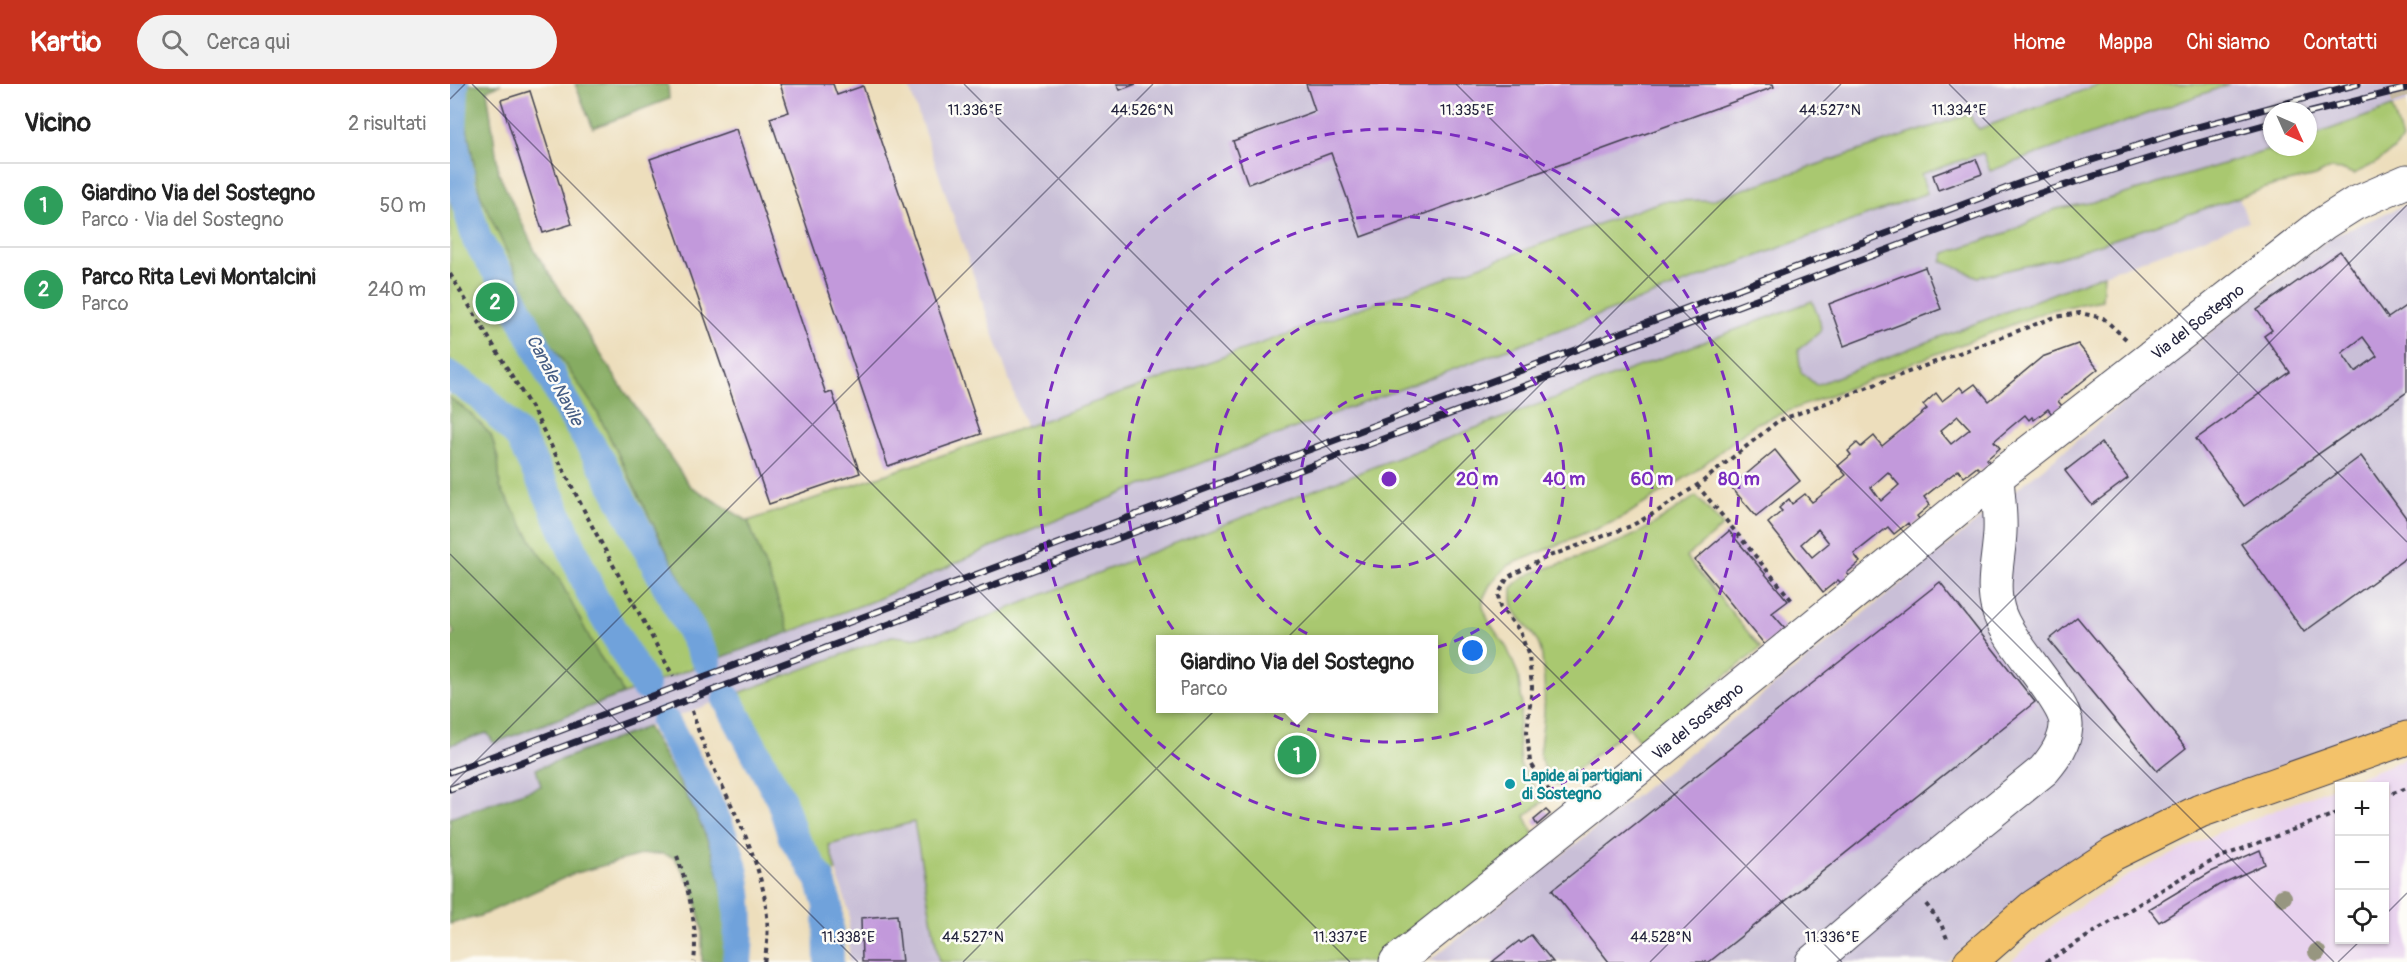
<!DOCTYPE html>
<html lang="it">
<head>
<meta charset="utf-8">
<style>
	body { margin:0; font-family:Pangolin,sans-serif; background:#f2f2f2; color:#222 }
	.controls { position:absolute; right:18px; bottom:18px; display:grid; overflow:hidden; border-radius:0px; box-shadow:0 2px 4px #0004 }
	.controls button { width:54px; height:54px; display:grid; place-items:center; padding:0; border:0; border-bottom:2px solid #e0e0e0; background:#fff; color:#222; font:30px sans-serif }
	.compass { position:absolute; left:1813px; top:18px; width:54px; height:54px; border-radius:50%; background:#fff; box-shadow:0 2px 4px #0004; rotate:135deg }
	.you { position:absolute; left:1023px; top:567px; width:21px; height:21px; margin:-15px; border:4px solid #fff; border-radius:50%; background:#1a73e8; box-shadow:0 0 0 9px #1a73e833 }
	.badge { display:grid; place-items:center; width:39px; height:39px; border-radius:50%; background:#c8321e; color:#fff; font-size:20px; font-weight:700 }
	.pin { position:absolute; translate:-50% -50%; border:3px solid #fff; box-shadow:0 2px 6px #0006 }
	.popup { position:absolute; left:706px; top:551px; width:282px; height:78px; box-sizing:border-box; display:grid; place-content:center; border-radius:0px; background:#fff; filter:drop-shadow(0 2px 4px #0005); font-size:20px; white-space:nowrap; color:#767676 }
	.popup b { font-size:22px; color:#222 }
	.popup::after { content:''; position:absolute; left:50%; top:100%; margin-left:-12px; border:12px solid transparent; border-top-color:#fff }
	.list { margin:0; padding:0; list-style:none }
	h2 { display:flex; justify-content:space-between; align-items:center; height:78px; margin:0; padding:0 24px; font-size:26px }
	h2 small { font-size:20px; font-weight:400; color:#767676 }
	.list li { display:grid; grid-template-columns:39px 1fr auto; gap:18px; align-items:center; box-sizing:border-box; height:84px; padding:0 24px; border-top:2px solid #e0e0e0 }
	.list b { display:block; font-size:22px; white-space:nowrap }
	.list p { margin:0; font-size:20px; white-space:nowrap; color:#767676 }
	.list em { font-size:20px; font-style:normal; color:#767676 }
	.icon { flex:none; width:33px; height:33px; fill:none; stroke:currentColor; stroke-width:2; stroke-linecap:round; stroke-linejoin:round }
	.map { position:relative; flex:none; width:1957px; height:878px; overflow:hidden }
	header { display:flex; align-items:center; gap:36px; box-sizing:border-box; height:84px; padding:0 30px; background:#c8321e; color:#fff }
	header strong { font-size:28px }
	nav { display:flex; gap:33px; margin-inline-start:auto; font-size:21px }
	.search { width:420px; height:54px; background:#f2f2f2; display:flex; align-items:center; gap:15px; box-sizing:border-box; padding:0 21px; border-radius:33px; color:#767676; font-size:22px }
	main { display:flex }
	aside { flex:1; background:#fff }
	.map>svg:first-child { display:block }
	.built { fill:#e8d2ee; fill-rule:evenodd }
	.industrial { fill:#c9bfd7; fill-rule:evenodd }
	.green { fill:#a9c870; stroke:#667556; stroke-width:1.5; fill-rule:evenodd }
	.forest { fill:#86ac62; stroke:#54674e; stroke-width:1.5 }
	.lines { fill:none; stroke-linecap:round; stroke-linejoin:round }
	.canal { stroke:#70a2db; stroke-width:30 }
	.building { fill:#c299db; fill-rule:evenodd }
	.major-tunnel { stroke:#c4b8a2; stroke-width:33; stroke-dasharray:33 16; stroke-linecap:butt }
	.minor-casing { stroke:#403e4e; stroke-width:35 }
	.highway-casing { stroke:#403e4e; stroke-width:35 }
	.path { stroke:#403e4e; stroke-width:4; stroke-dasharray:4.5 4.5; stroke-linecap:butt }
	.minor { stroke:#fff; stroke-width:33 }
	.highway { stroke:#f3c26a; stroke-width:33 }
	.rail-casing { stroke:#22223b; stroke-width:7 }
	.rail { stroke:#fdfcf7; stroke-width:4.5; stroke-dasharray:14; stroke-linecap:butt }
	.tree { fill:#979680 }
	.ticks { fill:none; stroke:#22223b; stroke-width:1.5; stroke-opacity:0.45 }
	.ring { fill:none; stroke:#7b2cbf; stroke-width:3; stroke-dasharray:10 8 }
	.culture-dot { fill:#0f9aa8; stroke:#fdfcf7; stroke-width:2 }
	.labels { text-anchor:middle; stroke-width:5; stroke-linejoin:round; paint-order:stroke }
	.street-label { font-size:16px; fill:#22223b; stroke:#fdfcf7 }
	.culture-label { font-size:16px; font-weight:bold; fill:#0d838f; stroke:#fdfcf7; text-anchor:start }
	.water-label { font-size:18px; font-style:italic; fill:#455c83; stroke:#fdfcf7 }
	.ticks-label { font-size:15px; text-anchor:middle; fill:#22223b; stroke:#fdfcf7; stroke-width:5; stroke-linejoin:round; paint-order:stroke }
	.centre { fill:#7b2cbf; stroke:#fdfcf7; stroke-width:3 }
	.ring-label { font-size:18px; text-anchor:middle; font-weight:bold; fill:#7b2cbf; stroke:#fdfcf7; stroke-width:5; stroke-linejoin:round; paint-order:stroke }
</style>
</head>
<body>
<header>
<strong>Kartio</strong>
<div class="search"><svg class="icon" aria-label="search" viewBox="0 0 24 24"><circle cx="10" cy="10" r="6"/><path d="M15 15l6 6"/></svg>Cerca qui</div>
<nav><a>Home</a><a>Mappa</a><a>Chi siamo</a><a>Contatti</a></nav>
</header>
<main>
<aside>
<h2>Vicino<small>2 risultati</small></h2>
<ul class="list">
<li><span class="badge" style="background:#2e9e5b">1</span><div><b>Giardino Via del Sostegno</b><p>Parco · Via del Sostegno</p></div><em>50 m</em></li>
<li><span class="badge" style="background:#2e9e5b">2</span><div><b>Parco Rita Levi Montalcini</b><p>Parco</p></div><em>240 m</em></li>
</ul>
</aside>
<div class="map">
<svg width="1957" height="878" viewBox="0 0 1957 878">
	<rect width="100%" height="100%" fill="#fdfcf7"/>
	<filter id="ink" filterUnits="userSpaceOnUse"><feTurbulence type="fractalNoise" baseFrequency=".0167" numOctaves="2"/><feDisplacementMap in="SourceGraphic" scale="12" xChannelSelector="R" yChannelSelector="G"/><feConvolveMatrix kernelMatrix="1 2 1 2 8 2 1 2 1" color-interpolation-filters="sRGB"/></filter>
	<filter id="wash" filterUnits="userSpaceOnUse"><feTurbulence type="fractalNoise" baseFrequency=".008" numOctaves="4" result="noise"/><feDisplacementMap in="SourceGraphic" scale="24" xChannelSelector="R" yChannelSelector="G"/><feGaussianBlur stdDeviation="1.35" result="paint"/><feColorMatrix in="noise" values="0 0 0 0 0 0 0 0 0 0 0 0 0 0 0 0 0 1.4 0 .05"/><feComposite in="paint" operator="in"/></filter>
	<g filter="url(#wash)">
		<rect width="100%" height="100%" fill="#eddebc"/>
		<path class="built" d="M1957 674V878H1560L1611 834 1679 791 1767 749ZM1890 702H1934V856H1890Z"/>
		<g class="industrial">
			<path d="M458 0H1957V19L1942 23 1952 56 1942 68 1920 83 1903 90 1894 86 1879 85 1866 92 1825 101 1789 113 1798 138 1654 190 710 556 353 585 87 685 98 721 0 760V569L74 647 339 548 298 437 575 342ZM1822 27H1858V63H1822Z"/>
			<path d="M1957 120V636L1759 712 1573 813 1497 878 979 877 1384 554 1812 206 1883 152Z"/>
			<path d="M464 738 489 878H399V828L378 761Z"/>
		</g>
		<g class="green">
			<path d="M0 0H18L15 34 146 326 270 574 74 647 0 481Z"/>
			<path d="M1650 0H1780L1540 87 1533 69 1471 90 1477 109 695 400 541 463 428 515 340 548 298 437 575 343 1213 117 1261 116 1520 30 1523 38 1529 45Z"/>
			<path d="M1942 23 1952 56C1939 73 1922 82 1903 90L1894 86 1879 85 1866 92 1825 101 1605 175 1528 193 1492 177 1495 169 1559 148 1606 125 1655 116 1829 63H1858V53Z"/>
			<path d="M1654 190 1652 216 1600 226 1305 340 1243 389 1170 435 1057 482 1040 501 1033 515V523L1039 538 1057 564 1068 590 1072 618 1068 647 1070 681 1094 717 1075 732 1086 755 928 878H489L464 738 379 761 386 787 376 790 350 747 344 714 289 609 442 552 462 554 507 545 658 485 986 359 1362 217 1370 237 1371 247 1348 266 1351 288 1366 301ZM710 556H984V624H710Z"/>
			<path d="M1246 412 1273 442 1236 473 1311 564 1191 659 1179 643 1107 702C1081 672 1092 663 1094 629 1095 611 1094 591 1092 573 1090 553 1075 543 1065 527 1061 520 1062 512 1062 504 1078 486 1098 485 1119 477 1137 471 1154 464 1171 457 1198 446 1222 428 1246 412Z"/>
		</g>
		<g class="forest">
			<path d="M18 0H51L37 6 49 90 86 169 169 299 240 402 298 437 340 548 270 574 146 326 95 251 30 110 15 34Z"/>
			<path d="M125 0H218L219 15 143 44Z"/>
			<path d="M0 314 20 329 41 351 48 374 50 403 88 467 109 495 147 568 169 600 173 610 44 659 37 649 0 661V554L4 549 0 540Z"/>
			<path d="M197 643C242 718 285 787 276 878H252V844L243 805 225 774 213 770H194L123 790 30 832 0 840V734L91 702 86 685Z"/>
		</g>
		<g class="lines">
			<g class="canal">
				<path d="M4 0 2 47 11 101 27 156 58 205 113 316 153 381 257 577"/>
				<path d="M0 292 31 312 69 352 102 418 142 511 194 601"/>
				<path d="M277 615 331 716 343 753 370 795 378 822 379 878"/>
				<path d="M215 638C239 684 269 731 282 781 290 812 290 846 287 878"/>
			</g>
		</g>
		<g id="blocks">
			<g class="building">
				<path d="M330 0H383L387 11 413 2 531 350 438 382 320 34 339 28Z"/>
				<path d="M667 0H686L670 6Z"/>
				<path d="M856 0H1323L1324 3 911 153 881 69 798 100 783 57 865 27Z"/>
				<path d="M80 7 122 140 93 149 51 16Z"/>
				<path d="M286 45 376 310 382 308 410 389 319 420 200 75Z"/>
				<path d="M1526 75 1532 90 1488 106 1483 91Z"/>
				<path d="M1890 167 1938 234 1957 221V308L1794 422 1746 355 1840 288 1814 252 1822 246 1807 226ZM1913 253 1927 272 1905 288 1892 269Z"/>
				<path d="M1475 183 1491 225 1394 262 1379 220Z"/>
				<path d="M1628 260 1648 285 1608 317 1612 322 1602 330 1598 325 1584 336 1582 333 1579 336 1575 331 1544 357 1550 364 1537 375 1540 379 1531 387 1527 383 1514 393 1508 386 1474 413 1480 421 1467 432 1470 436 1461 444 1458 439 1444 450 1438 443 1404 470 1410 478 1397 489 1400 493 1392 500 1388 496 1373 508 1318 439 1332 427 1329 424 1339 415 1342 420 1355 410 1362 418 1368 414 1396 391 1388 382 1401 371 1398 367 1407 359 1411 363 1424 352 1432 362 1477 325 1473 321 1486 309 1492 317 1510 303 1514 308 1525 300 1539 317 1592 273ZM1508 332 1520 345 1501 360 1490 347ZM1438 388 1449 401 1431 417 1421 403ZM1368 445 1379 459 1362 473 1351 460Z"/>
				<path d="M1651 359 1678 394 1642 421 1615 387Z"/>
				<path d="M1325 366 1350 397 1306 432 1281 403Z"/>
				<path d="M1911 372 1957 435V473L1854 548 1791 460Z"/>
				<path d="M1279 447 1338 517 1322 529 1335 544 1315 561 1245 476Z"/>
				<path d="M1490 498 1585 618 1259 878H1159L1102 806Z"/>
				<path d="M1627 533 1736 664 1707 687 1599 556Z"/>
				<path d="M1096 726 1100 730 1087 741 1084 736Z"/>
				<path d="M1810 766 1815 780 1769 801 1709 838 1699 825 1761 788Z"/>
				<path d="M447 831 452 878H412L411 834Z"/>
				<path d="M1081 851 1103 878H1042L1069 857 1071 859Z"/>
			</g>
		</g>
	</g>
	<g filter="url(#ink)">
		<use href="#blocks" fill-opacity="0" stroke="#403e4e" stroke-width="1.5"/>
		<g class="lines">
			<path class="major-tunnel" d="M1953 0 1957 12"/>
			<g class="minor-casing">
				<g id="minor">
					<path id="s1" d="M946 878 1204 672 1547 393 1874 139 1904 120 1957 97"/>
					<path d="M1362 878 1458 796 1594 686C1605 673 1615 659 1616 642 1618 617 1556 559 1548 525 1541 501 1549 473 1550 448 1551 430 1548 411 1547 393"/>
				</g>
			</g>
			<g class="highway-casing">
				<path id="highway" d="M1520 878 1584 822 1663 770 1750 727 1957 654"/>
			</g>
			<g class="path">
				<path d="M0 190 85 330 141 440 223 592"/>
				<path d="M1247 401 1344 519"/>
				<path d="M242 627C247 642 252 659 259 674 288 737 330 806 314 878"/>
				<path d="M1934 712 1957 704"/>
				<path d="M1104 715 1080 678 1077 648 1082 603 1079 573 1070 547 1050 523 1048 511 1058 493 1097 473 1181 442 1208 427 1252 398 1328 337 1605 233 1630 229 1653 234 1676 255"/>
				<path d="M227 772C239 805 248 843 244 878"/>
				<path d="M1476 820 1491 840 1498 857"/>
				<path d="M1596 878 1731 794 1768 774 1890 728"/>
			</g>
			<use href="#minor" class="minor"/>
			<use href="#highway" class="highway"/>
			<g class="rail-casing">
				<g id="rail">
					<path d="M1858 29 1957 4"/>
					<path d="M0 688 1573 98 1733 47 1908 0"/>
					<path d="M0 705 1578 113 1738 62 1822 39"/>
				</g>
			</g>
			<use href="#rail" class="rail"/>
		</g>
		<g class="tree">
			<circle cx="1833" cy="813" r="9"/>
			<circle cx="1867" cy="868" r="9"/>
		</g>
	</g>
	<path class="ticks" d="M22 0 900 878M514 0 1392 878M1006 0 1884 878M1499 0 1957 458M0 15 15 0M0 470 408 878M0 703 703 0M1934 832 1957 809M513 878 1391 0M1200 878 1957 121M1888 878 1911 856"/>
	<g class="ring">
		<circle cx="939" cy="395" r="88"/>
		<circle cx="939" cy="395" r="175"/>
		<circle cx="939" cy="395" r="263"/>
		<circle cx="939" cy="395" r="350"/>
	</g>
	<circle class="culture-dot" cx="1060" cy="700" r="6"/>
	<g class="labels">
		<g class="street-label">
			<text dy="6" stroke="none"><textPath href="#s1" startOffset="1026">Via del Sostegno</textPath></text>
			<text dy="6" stroke="none"><textPath href="#s1" startOffset="386">Via del Sostegno</textPath></text>
		</g>
		<g class="culture-label">
			<text x="1072" y="697">Lapide ai partigiani<tspan x="1072" dy="18">di Sostegno</tspan></text>
		</g>
		<g class="water-label">
			<text transform="translate(105 296) rotate(62)" y="6">Canale Navile</text>
		</g>
	</g>
	<g class="ticks-label">
		<text x="525" y="31">11.336°E</text>
		<text x="692" y="31">44.526°N</text>
		<text x="1017" y="31">11.335°E</text>
		<text x="1380" y="31">44.527°N</text>
		<text x="1509" y="31">11.334°E</text>
		<text x="1211" y="858">44.528°N</text>
		<text x="398" y="858">11.338°E</text>
		<text x="523" y="858">44.527°N</text>
		<text x="890" y="858">11.337°E</text>
		<text x="1382" y="858">11.336°E</text>
	</g>
	<circle cx="939" cy="395" r="9" class="centre"/>
	<g class="ring-label">
		<text x="1027" y="401">20 m</text>
		<text x="1114" y="401">40 m</text>
		<text x="1202" y="401">60 m</text>
		<text x="1289" y="401">80 m</text>
	</g>
</svg>
<div class="controls">
<button>+</button>
<button>−</button>
<button><svg class="icon" aria-label="locate" viewBox="0 0 24 24"><circle cx="12" cy="12" r="6"/><path d="M12 2v4M12 18v4M2 12h4M18 12h4"/></svg></button>
</div>
<svg class="compass" viewBox="-18 -18 36 36"><path d="M0-13l5 13h-10z" fill="#e53935"/><path d="M0 13l5-13h-10z" fill="#767676"/></svg>
<div class="you"></div>
<div class="pin badge" style="left:847px;top:671px;background:#2e9e5b">1</div>
<div class="popup"><b>Giardino Via del Sostegno</b>Parco</div>
<div class="pin badge" style="left:45px;top:218px;background:#2e9e5b">2</div>
</div>
</main>
</body>
</html>
